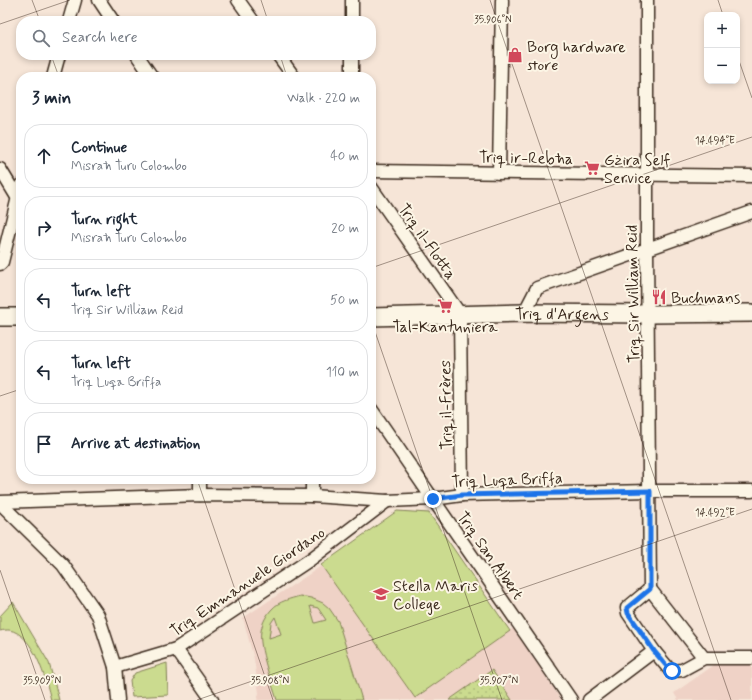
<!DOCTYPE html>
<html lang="en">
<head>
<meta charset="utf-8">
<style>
	body { margin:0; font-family:Mynerve,sans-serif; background:#f6f6f7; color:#1f2937 }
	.controls { position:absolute; right:12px; top:12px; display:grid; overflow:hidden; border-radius:8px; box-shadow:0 2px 6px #0003 }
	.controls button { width:36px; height:36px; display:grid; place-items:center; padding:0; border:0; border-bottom:1px solid #e0e1e3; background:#fff; color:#1f2937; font:20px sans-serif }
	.stop { position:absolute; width:12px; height:12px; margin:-9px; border:3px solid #1a73e8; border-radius:50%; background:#fff }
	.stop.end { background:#1a73e8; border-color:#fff; box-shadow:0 1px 4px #0008 }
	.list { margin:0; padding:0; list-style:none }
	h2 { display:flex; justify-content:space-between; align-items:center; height:52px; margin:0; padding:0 16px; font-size:17px }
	h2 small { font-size:13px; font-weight:400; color:#747a83 }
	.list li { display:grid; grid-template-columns:26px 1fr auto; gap:12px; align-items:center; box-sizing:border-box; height:64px; margin:0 8px 8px; padding:0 8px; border:1px solid #e0e1e3; border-radius:16px }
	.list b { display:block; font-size:15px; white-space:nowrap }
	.list p { margin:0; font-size:13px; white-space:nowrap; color:#747a83 }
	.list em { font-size:13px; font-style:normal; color:#747a83 }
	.icon { flex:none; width:22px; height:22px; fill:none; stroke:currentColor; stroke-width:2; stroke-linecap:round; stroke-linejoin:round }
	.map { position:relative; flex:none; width:752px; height:700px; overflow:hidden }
	.search { position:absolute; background:#fff; box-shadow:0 2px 6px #0003; left:16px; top:16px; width:360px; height:44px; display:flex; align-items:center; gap:10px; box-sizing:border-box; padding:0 14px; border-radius:16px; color:#747a83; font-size:15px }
	.panel { position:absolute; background:#fff; box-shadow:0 2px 6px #0003; left:16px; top:72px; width:360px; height:412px; border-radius:16px }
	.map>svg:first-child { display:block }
	.built { fill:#efd2c6 }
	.grass { fill:#cbdb8f; stroke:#838256; fill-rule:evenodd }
	.park { fill:url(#park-dots); stroke:#838256 }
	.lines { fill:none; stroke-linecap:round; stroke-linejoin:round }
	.minor-casing { stroke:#3b2a1e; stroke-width:15 }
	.secondary-casing { stroke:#3b2a1e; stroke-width:20 }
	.minor { stroke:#fcf5e5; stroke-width:12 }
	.secondary { stroke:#fcf5e5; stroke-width:17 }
	.route { stroke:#1a73e8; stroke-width:5 }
	.ticks { fill:none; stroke:#3b2a1e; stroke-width:1; stroke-opacity:0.45 }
	.labels { text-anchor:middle; stroke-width:4; stroke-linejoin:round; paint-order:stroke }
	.poi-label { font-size:16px; fill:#3b2a1e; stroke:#fcf5e5; text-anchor:start }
	.street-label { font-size:16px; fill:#3b2a1e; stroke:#fcf5e5 }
	.ticks-label { font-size:10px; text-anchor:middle; fill:#3b2a1e; stroke:#fcf5e5; stroke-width:4; stroke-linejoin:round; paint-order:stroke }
</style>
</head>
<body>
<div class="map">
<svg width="752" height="700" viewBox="0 0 752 700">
	<defs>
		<pattern id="park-dots" width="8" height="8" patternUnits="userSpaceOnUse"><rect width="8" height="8" fill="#cbdb8f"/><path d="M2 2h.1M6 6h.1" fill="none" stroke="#afbc7b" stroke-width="1.8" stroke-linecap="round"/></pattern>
	</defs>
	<rect width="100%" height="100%" fill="#f6e5d7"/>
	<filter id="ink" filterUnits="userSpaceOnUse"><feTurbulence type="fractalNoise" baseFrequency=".025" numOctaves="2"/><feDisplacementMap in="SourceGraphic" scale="8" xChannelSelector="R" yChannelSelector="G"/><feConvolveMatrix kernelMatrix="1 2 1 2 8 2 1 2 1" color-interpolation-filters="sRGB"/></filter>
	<g filter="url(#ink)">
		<g class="built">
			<path d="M397 511 429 513 509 631 514 628 561 700H257L259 693 254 659 243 618 314 571Z"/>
			<path d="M717 663 752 664V700H678L674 693Z"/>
		</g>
		<g class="grass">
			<path d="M397 511 429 513 510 631 415 698 321 565Z"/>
			<path d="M300 596 311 598 323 603 329 608 338 621 362 700H277C272 683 258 647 261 631 262 623 267 614 272 609 279 601 290 599 300 596ZM310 606 318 608 326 620 315 623ZM275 617 281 634 269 638 271 623Z"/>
			<path d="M13 602 49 663 59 700H51C46 680 34 634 9 630 7 630 3 630 0 631V616Z"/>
			<path d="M167 663 168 695 132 697 130 681 135 673Z"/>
		</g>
		<path class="park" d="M492 670 512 700H449Z"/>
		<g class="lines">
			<g class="minor-casing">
				<g id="minor">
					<path d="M99 0 113 21"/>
					<path d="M238 0 253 21"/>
					<path d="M352 0V21"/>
					<path d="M647 0V249L650 589"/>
					<path d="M69 21 75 0"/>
					<path d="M137 55 152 77"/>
					<path d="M278 55 294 77"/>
					<path d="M352 55V77"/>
					<path d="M53 77 59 55"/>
					<path d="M0 169 17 197 21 199"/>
					<path d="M371 171 752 176"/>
					<path d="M499 173 502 0"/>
					<path d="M371 187 460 314 462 495"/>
					<path d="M0 264 2 262 21 185"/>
					<path d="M524 313 537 288 752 212"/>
					<path d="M371 409 571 700"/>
					<path d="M200 479V495"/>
					<path d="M312 496V479"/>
					<path d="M0 502 200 495 312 496 387 501 433 499 462 495 650 491H752"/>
					<path d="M0 503 63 565 98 615 115 667 118 700"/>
					<path d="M176 649 212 700"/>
					<path d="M704 658 650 589 627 608 628 613 654 651 669 669 672 671 682 670 704 658H752"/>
					<path d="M115 667 176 649 311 559 387 501"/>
					<path d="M589 700 654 651"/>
				</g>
			</g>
			<g class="secondary-casing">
				<g id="secondary">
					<path d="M0 317H21"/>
					<path id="s1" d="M371 317 524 313 648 314 752 313"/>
				</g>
			</g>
			<use href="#minor" class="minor"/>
			<use href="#secondary" class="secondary"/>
		</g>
	</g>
	<g class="lines" filter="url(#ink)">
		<path class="route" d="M433 499 462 495 650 491V589L627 608 628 613 654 651 669 669 672 671"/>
	</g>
	<path class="ticks" d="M32 0 40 21M261 0 268 21M490 0 731 700M718 0 723 15M0 24 70 0M51 55 59 77M280 55 287 77M737 55 752 98M371 268 752 137M371 320 502 700M0 396 21 389M197 479 273 700M0 570 45 700M197 700 752 509"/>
	<defs>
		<g id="shop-bare" transform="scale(1.2)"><path d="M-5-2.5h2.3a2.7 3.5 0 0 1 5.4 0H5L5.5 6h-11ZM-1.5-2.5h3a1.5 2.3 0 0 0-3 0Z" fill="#d1495b" stroke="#fcf5e5" stroke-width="2.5" paint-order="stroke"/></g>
		<g id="supermarket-bare" transform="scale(1.2)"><path d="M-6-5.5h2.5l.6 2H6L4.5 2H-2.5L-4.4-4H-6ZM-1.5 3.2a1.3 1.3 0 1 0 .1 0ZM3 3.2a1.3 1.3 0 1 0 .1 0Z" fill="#d1495b" stroke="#fcf5e5" stroke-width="2.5" paint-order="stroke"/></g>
		<g id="restaurant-bare" transform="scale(1.2)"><path d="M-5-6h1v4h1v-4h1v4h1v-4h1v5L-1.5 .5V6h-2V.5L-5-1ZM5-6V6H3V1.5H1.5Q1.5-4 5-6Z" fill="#d1495b" stroke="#fcf5e5" stroke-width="2.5" paint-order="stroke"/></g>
		<g id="school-bare" transform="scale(1.2)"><path d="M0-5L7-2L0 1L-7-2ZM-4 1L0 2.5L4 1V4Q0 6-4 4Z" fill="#d1495b" stroke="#fcf5e5" stroke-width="2.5" paint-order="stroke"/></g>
	</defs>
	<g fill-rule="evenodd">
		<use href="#shop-bare" x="515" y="55"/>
		<use href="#supermarket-bare" x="592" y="168"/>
		<use href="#restaurant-bare" x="659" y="297"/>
		<use href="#supermarket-bare" x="445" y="306"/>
		<use href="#school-bare" x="381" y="594"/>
	</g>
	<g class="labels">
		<g class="poi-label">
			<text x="527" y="52">Borg hardware<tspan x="527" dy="18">store</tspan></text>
			<text x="604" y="165">Gżira Self<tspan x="604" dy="18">Service</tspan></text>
			<text x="671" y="303">Buchmans</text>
			<text x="445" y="332" text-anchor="middle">Tal-Kantuniera</text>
			<text x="393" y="591">Stella Maris<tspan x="393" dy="18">College</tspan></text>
		</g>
		<g class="street-label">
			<text transform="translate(526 157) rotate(1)" y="6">Triq ir-Rebħa</text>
			<text transform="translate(428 241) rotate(55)" y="6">Triq il-Flotta</text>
			<text transform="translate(632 294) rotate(-91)" y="6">Triq Sir William Reid</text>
			<text dy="6" stroke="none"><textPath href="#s1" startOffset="191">Triq d'Argens</textPath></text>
			<text transform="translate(445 405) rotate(-91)" y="6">Triq il-Frères</text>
			<text transform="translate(507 479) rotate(-2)" y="6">Triq Luqa Briffa</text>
			<text transform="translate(491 555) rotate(55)" y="6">Triq San Albert</text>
			<text transform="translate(247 581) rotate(-34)" y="6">Triq Emmanuele Giordano</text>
		</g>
	</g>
	<g class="ticks-label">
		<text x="493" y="23">35.906°N</text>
		<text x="715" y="144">14.494°E</text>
		<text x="715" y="516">14.492°E</text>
		<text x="42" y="684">35.909°N</text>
		<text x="270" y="684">35.908°N</text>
		<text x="499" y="684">35.907°N</text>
	</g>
</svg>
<div class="controls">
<button>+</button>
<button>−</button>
</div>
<div class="stop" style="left:672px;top:671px"></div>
<div class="stop end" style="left:433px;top:499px"></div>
<div class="search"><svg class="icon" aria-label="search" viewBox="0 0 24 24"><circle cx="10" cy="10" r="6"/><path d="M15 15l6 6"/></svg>Search here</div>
<section class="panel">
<h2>3 min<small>Walk · 220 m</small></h2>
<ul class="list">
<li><svg class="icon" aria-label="ahead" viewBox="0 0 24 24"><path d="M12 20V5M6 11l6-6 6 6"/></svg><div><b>Continue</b><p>Misraħ Turu Colombo</p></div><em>40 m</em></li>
<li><svg class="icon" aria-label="right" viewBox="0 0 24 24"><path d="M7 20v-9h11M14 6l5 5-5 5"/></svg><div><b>Turn right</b><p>Misraħ Turu Colombo</p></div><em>20 m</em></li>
<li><svg class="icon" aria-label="left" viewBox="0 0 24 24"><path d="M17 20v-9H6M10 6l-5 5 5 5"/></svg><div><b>Turn left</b><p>Triq Sir William Reid</p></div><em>50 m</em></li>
<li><svg class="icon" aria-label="left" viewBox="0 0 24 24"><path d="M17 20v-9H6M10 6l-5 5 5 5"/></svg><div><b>Turn left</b><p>Triq Luqa Briffa</p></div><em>110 m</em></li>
<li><svg class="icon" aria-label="arrive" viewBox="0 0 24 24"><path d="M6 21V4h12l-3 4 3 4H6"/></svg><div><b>Arrive at destination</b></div></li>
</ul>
</section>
</div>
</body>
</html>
